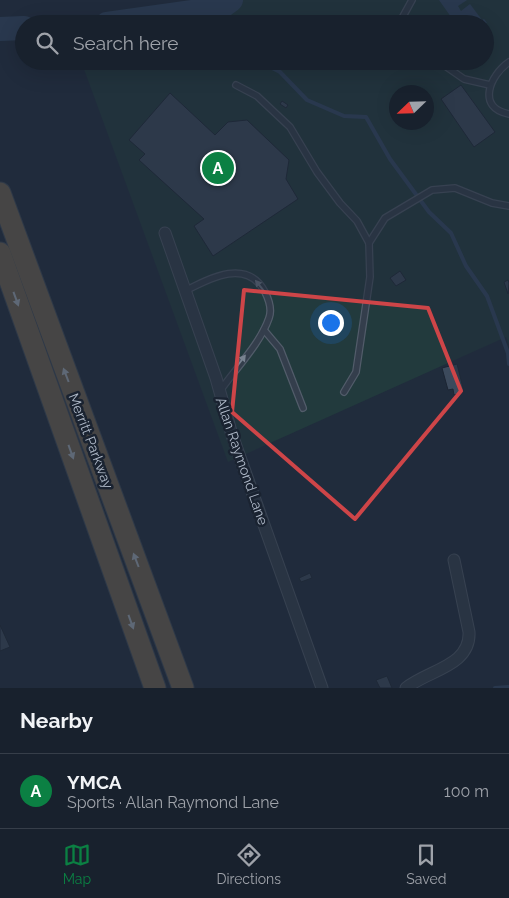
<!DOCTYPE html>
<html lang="en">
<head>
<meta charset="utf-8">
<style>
	body { margin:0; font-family:Raleway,sans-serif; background:#212935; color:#f1f3f6 }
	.compass { position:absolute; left:389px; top:85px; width:45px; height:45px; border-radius:50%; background:#18212d; box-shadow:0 5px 20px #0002; rotate:247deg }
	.you { position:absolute; left:330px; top:322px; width:18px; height:18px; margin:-12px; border:4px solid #fff; border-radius:50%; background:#1a73e8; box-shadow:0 0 0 8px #1a73e833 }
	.badge { display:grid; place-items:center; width:32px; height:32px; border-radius:50%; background:#0b8043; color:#fff; font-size:16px; font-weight:700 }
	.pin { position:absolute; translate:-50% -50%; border:2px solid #fff; box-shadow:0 1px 5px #0006 }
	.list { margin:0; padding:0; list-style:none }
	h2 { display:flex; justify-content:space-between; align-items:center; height:65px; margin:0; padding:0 20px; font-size:21px }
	h2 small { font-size:16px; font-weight:400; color:#9fa3aa }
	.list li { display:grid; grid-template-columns:32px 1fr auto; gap:15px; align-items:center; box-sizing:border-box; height:75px; padding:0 20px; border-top:1px solid #363e49 }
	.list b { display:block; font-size:19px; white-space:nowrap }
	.list p { margin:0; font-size:16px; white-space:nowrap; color:#9fa3aa }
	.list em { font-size:16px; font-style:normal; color:#9fa3aa }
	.icon { flex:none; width:28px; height:28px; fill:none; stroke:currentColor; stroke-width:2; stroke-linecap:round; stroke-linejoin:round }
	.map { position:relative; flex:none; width:509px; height:688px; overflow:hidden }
	.search { position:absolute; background:#18212d; box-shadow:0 5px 20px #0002; left:15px; right:15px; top:15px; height:55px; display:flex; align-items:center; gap:12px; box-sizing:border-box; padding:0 18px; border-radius:28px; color:#9fa3aa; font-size:19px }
	.sheet { height:140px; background:#18212d }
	nav { display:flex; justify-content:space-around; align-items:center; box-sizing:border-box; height:70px; border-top:1px solid #363e49; background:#18212d; font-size:14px; color:#9fa3aa }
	nav a { display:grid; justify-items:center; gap:2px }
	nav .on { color:#0b8043 }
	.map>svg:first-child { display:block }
	.green { fill:#223a3d; fill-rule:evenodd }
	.water { fill:#334865 }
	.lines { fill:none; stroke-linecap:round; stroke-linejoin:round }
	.stream { stroke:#334865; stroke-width:4 }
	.river { stroke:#334865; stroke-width:24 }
	.building { fill:#3c4a5c; stroke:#1c2533 }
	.service-casing { stroke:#525c6a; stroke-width:8 }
	.minor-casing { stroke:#525c6a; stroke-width:13 }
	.motorway-casing { stroke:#3f4957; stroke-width:23 }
	.service { stroke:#343e4c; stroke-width:5.5 }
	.minor { stroke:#343e4c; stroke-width:11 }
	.motorway { stroke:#736551; stroke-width:21 }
	.oneway { fill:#788290 }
	.oneway2 { fill:#a9b1bc }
	.marked { fill:none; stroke:#ce4548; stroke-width:4; stroke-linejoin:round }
	.labels { text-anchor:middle; stroke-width:5; stroke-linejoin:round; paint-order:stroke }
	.street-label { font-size:14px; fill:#afb9c8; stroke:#1a2331 }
</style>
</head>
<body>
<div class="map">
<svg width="509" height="688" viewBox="0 0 509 688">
	<rect width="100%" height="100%" fill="#202c3c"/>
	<path class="green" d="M203 0H509V345L506 337 228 462 81 61H485V24H134ZM396 92H426V122H396Z"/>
	<path class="water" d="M439 0H467L458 6 461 11 470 4 482 20 484 19 487 23 456 24Z"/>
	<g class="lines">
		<g class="stream">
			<path d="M220 8 228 24"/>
			<path d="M259 61 280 72 307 100 344 116 366 117 390 159 429 212 451 233 466 266 487 296 508 353 509 364"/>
			<path d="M495 688 509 687"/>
		</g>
		<g class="river">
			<path d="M107 24 220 8 231 0"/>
			<path d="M0 29 24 28"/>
		</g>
	</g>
	<g class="building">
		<path d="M461 85 495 132 474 147 441 99Z"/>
		<path d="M170 93 215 135 228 122 247 120 289 160 286 179 298 199 213 256 194 226 204 219 139 160 145 154 129 140Z"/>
		<path d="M282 101 288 105 286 108 280 104Z"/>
		<path d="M400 271 406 280 396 286 390 278Z"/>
		<path d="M508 280 509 283 508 294 504 282Z"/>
		<path d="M457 364 464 392 454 395 453 389 448 390 442 368Z"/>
		<path d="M310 573 312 578 301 582 299 578Z"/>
		<path d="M0 625 10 647 0 651Z"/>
		<path d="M387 676 392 688H380L376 680Z"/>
	</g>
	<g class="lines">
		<g class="service-casing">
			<g id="service">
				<path d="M401 24V20L412 0"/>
				<path d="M438 61 464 79 490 85"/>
				<path d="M509 62C490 75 476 108 509 114"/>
				<path d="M236 85 257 96 290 127 317 172 340 203 357 221 369 243 370 277 356 372 344 392"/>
				<path d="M369 243 385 218 432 190 455 188 492 203 509 206"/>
				<path d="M185 291C210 278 247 258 265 292 269 300 272 310 269 318 260 344 236 368 220 391"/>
				<path d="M264 330 280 349 303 408"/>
			</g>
		</g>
		<g class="minor-casing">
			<g id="minor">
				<path d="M165 233 216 378 232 435 322 688"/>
				<path d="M406 688C428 670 471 666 469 632L454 560"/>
			</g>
		</g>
		<g class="motorway-casing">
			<g id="motorway">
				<path d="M0 193 183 688"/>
				<path d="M0 253 155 688"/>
			</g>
		</g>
		<use href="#service" class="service"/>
		<use href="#minor" class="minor"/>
		<use href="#motorway" class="motorway"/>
	</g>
	<defs><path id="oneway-solid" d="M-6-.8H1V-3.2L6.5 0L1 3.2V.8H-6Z" transform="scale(1.25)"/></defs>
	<g class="oneway">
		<use href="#oneway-solid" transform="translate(260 286) rotate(-129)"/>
		<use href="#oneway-solid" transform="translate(241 361) rotate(-53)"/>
	</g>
	<g class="oneway2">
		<use href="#oneway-solid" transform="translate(16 299) rotate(70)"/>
		<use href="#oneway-solid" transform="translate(66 375) rotate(-111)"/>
		<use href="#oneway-solid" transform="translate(71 452) rotate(70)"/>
		<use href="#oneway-solid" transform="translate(136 560) rotate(-111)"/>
		<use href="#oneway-solid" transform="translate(131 622) rotate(70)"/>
	</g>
	<path d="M0 0H509V688H0ZM244 290 428 308 461 391 355 519 232 412Z" fill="#202c3c" fill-opacity=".55" fill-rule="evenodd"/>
	<path class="marked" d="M244 290 428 308 461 391 355 519 232 412Z"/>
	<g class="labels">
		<g class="street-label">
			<text transform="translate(91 441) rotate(69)" y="5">Merritt Parkway</text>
			<text transform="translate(242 461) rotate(71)" y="5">Allan Raymond Lane</text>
		</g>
	</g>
</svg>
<svg class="compass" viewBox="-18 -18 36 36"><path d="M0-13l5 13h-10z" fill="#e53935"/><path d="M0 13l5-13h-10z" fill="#9fa3aa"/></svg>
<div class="you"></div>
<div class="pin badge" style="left:218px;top:168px">A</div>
<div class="search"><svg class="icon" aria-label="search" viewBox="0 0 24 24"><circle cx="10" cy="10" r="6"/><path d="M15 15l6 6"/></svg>Search here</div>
</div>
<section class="sheet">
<h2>Nearby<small></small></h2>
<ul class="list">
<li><span class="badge">A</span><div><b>YMCA</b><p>Sports · Allan Raymond Lane</p></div><em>100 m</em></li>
</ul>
</section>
<nav>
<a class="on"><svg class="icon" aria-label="map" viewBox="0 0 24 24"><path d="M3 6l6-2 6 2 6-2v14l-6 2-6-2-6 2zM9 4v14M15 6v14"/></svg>Map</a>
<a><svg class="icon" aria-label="directions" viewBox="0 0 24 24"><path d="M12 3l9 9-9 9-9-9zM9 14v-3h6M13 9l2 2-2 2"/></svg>Directions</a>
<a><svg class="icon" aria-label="saved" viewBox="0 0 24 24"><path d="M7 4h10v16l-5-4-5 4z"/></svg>Saved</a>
</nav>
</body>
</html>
